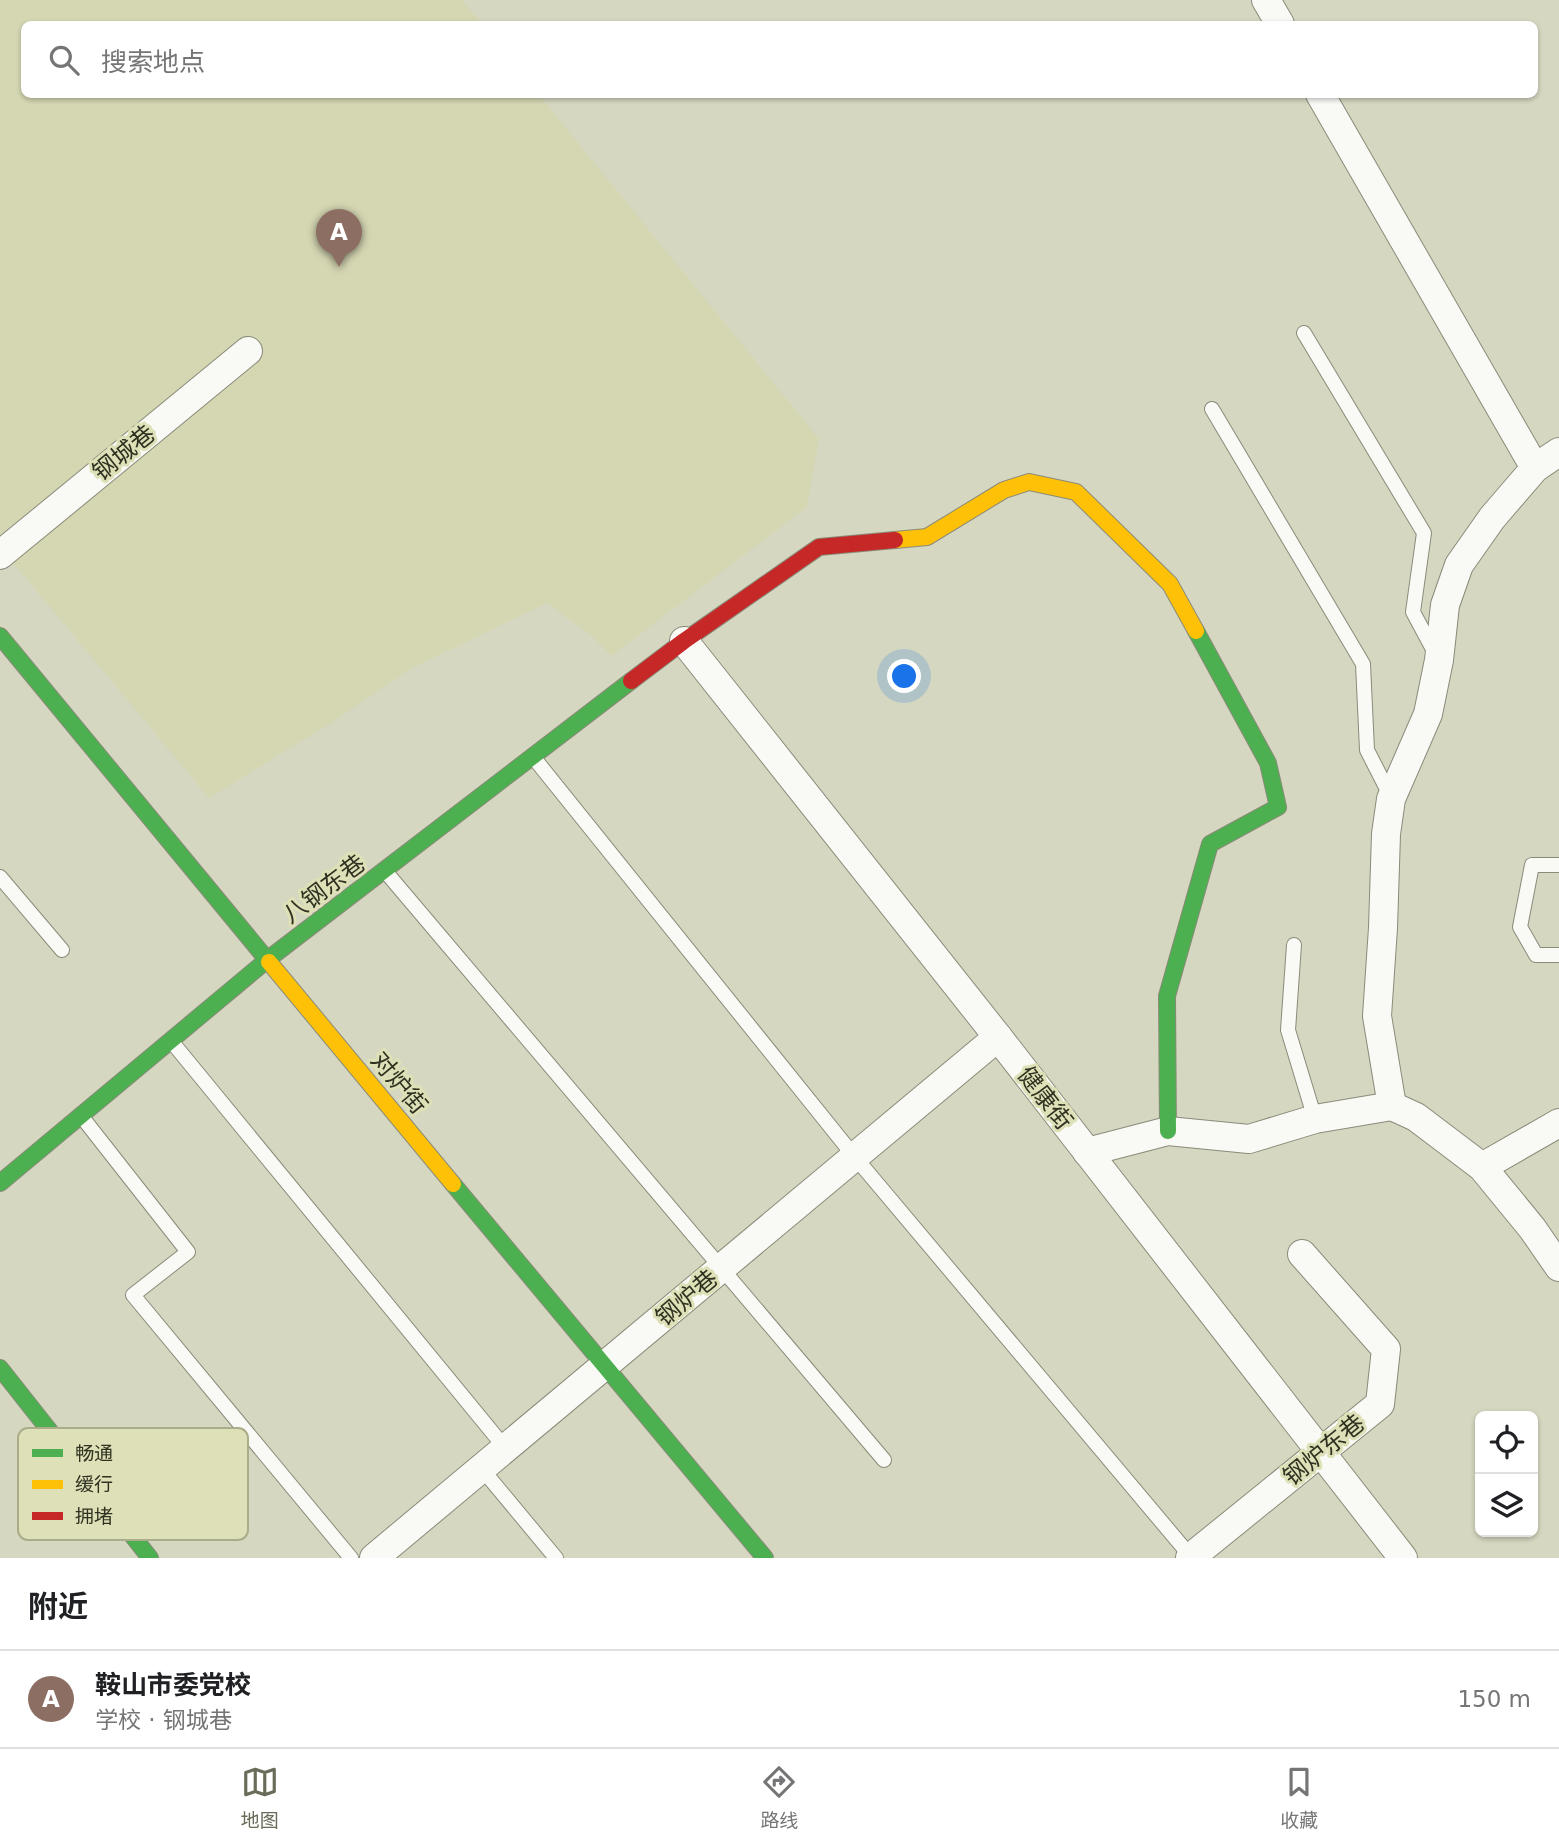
<!DOCTYPE html>
<html lang="zh">
<head>
<meta charset="utf-8">
<style>
	body { margin:0; font-family:"DejaVu Sans","Noto Sans SC",sans-serif; background:#f6f6f6; color:#202124 }
	.controls { position:absolute; right:21px; bottom:21px; display:grid; overflow:hidden; border-radius:10px; box-shadow:0 2px 5px #0004 }
	.controls button { width:63px; height:63px; display:grid; place-items:center; padding:0; border:0; border-bottom:2px solid #e0e0e0; background:#fff; color:#202124; font:35px sans-serif }
	.you { position:absolute; left:905px; top:677px; width:24px; height:24px; margin:-18px; border:5px solid #fff; border-radius:50%; background:#1a73e8; box-shadow:0 0 0 10px #1a73e833 }
	.badge { display:grid; place-items:center; width:46px; height:46px; border-radius:50%; background:#6a6b59; color:#fff; font-size:23px; font-weight:700 }
	.pin { position:absolute; translate:-50% -58px; filter:drop-shadow(0 2px 4px #0008) }
	.pin::after { content:''; position:absolute; top:37px; width:24px; height:21px; background:inherit; clip-path:polygon(0 0,100% 0,50% 100%) }
	.list { margin:0; padding:0; list-style:none }
	h2 { display:flex; justify-content:space-between; align-items:center; height:91px; margin:0; padding:0 28px; font-size:30px }
	h2 small { font-size:23px; font-weight:400; color:#757577 }
	.list li { display:grid; grid-template-columns:46px 1fr auto; gap:21px; align-items:center; box-sizing:border-box; height:98px; padding:0 28px; border-top:2px solid #e0e0e0 }
	.list b { display:block; font-size:26px; white-space:nowrap }
	.list p { margin:0; font-size:23px; white-space:nowrap; color:#757577 }
	.list em { font-size:23px; font-style:normal; color:#757577 }
	.icon { flex:none; width:38px; height:38px; fill:none; stroke:currentColor; stroke-width:2; stroke-linecap:round; stroke-linejoin:round }
	.map { position:relative; flex:none; width:1559px; height:1558px; overflow:hidden }
	.search { position:absolute; background:#fff; box-shadow:0 2px 5px #0004; left:21px; right:21px; top:21px; height:77px; display:flex; align-items:center; gap:18px; box-sizing:border-box; padding:0 24px; border-radius:10px; color:#757577; font-size:26px }
	.sheet { height:189px; background:#fff }
	nav { display:flex; justify-content:space-around; align-items:center; box-sizing:border-box; height:98px; border-top:2px solid #e0e0e0; background:#fff; font-size:19px; color:#757577 }
	nav a { display:grid; justify-items:center; gap:4px }
	nav .on { color:#6a6b59 }
	.map>svg:first-child { display:block }
	.built { fill:#d5d6b2 }
	.lines { fill:none; stroke-linecap:round; stroke-linejoin:round }
	.lane-casing { stroke:#8a8b79; stroke-width:16 }
	.street-casing { stroke:#8a8b79; stroke-width:30 }
	.fast-casing { stroke:#8a8b79; stroke-width:18 }
	.slow-casing { stroke:#8a8b79; stroke-width:18 }
	.jam-casing { stroke:#8a8b79; stroke-width:18 }
	.lane { stroke:#f9f9f6; stroke-width:14 }
	.street { stroke:#f9f9f6; stroke-width:28 }
	.fast { stroke:#4caf50; stroke-width:16 }
	.slow { stroke:#ffc107; stroke-width:16 }
	.jam { stroke:#c62828; stroke-width:16 }
	.labels { text-anchor:middle; stroke-width:6; stroke-linejoin:round; paint-order:stroke }
	.street-label { font-size:24px; fill:#303121; stroke:#dee0b7 }
	.key { fill:#dee0b7; stroke:#aaac8a; stroke-width:2 }
	.key-label { font-size:19px; fill:#303121 }
</style>
</head>
<body>
<div class="map">
<svg width="1559" height="1558" viewBox="0 0 1559 1558">
	<rect width="100%" height="100%" fill="#d6d7c0"/>
	<path class="built" d="M0 0H462L482 24H24V94L539 95 819 439 807 507 611 656 592 636 547 603 410 669 334 721 209 798 0 547Z"/>
	<g class="lines">
		<g class="lane-casing">
			<g id="lane">
				<path d="M1304 333 1424 533 1413 612 1435 653"/>
				<path d="M1212 409 1363 664 1367 750 1391 797"/>
				<path d="M534 758 854 1156 1192 1558"/>
				<path d="M1559 865H1532L1520 927 1536 955H1559"/>
				<path d="M385 871 884 1460"/>
				<path d="M0 877 62 950"/>
				<path d="M1294 945 1288 1030 1315 1119"/>
				<path d="M172 1042 506 1449"/>
				<path d="M82 1117 188 1252 133 1295 351 1558"/>
				<path d="M482 1469 556 1558"/>
			</g>
		</g>
		<g class="street-casing">
			<g id="street">
				<path d="M1266 0 1280 24"/>
				<path d="M1320 94 1535 468"/>
				<path d="M0 555 248 351"/>
				<path d="M684 641 998 1037 1403 1558"/>
				<path d="M1392 1106 1416 1117 1482 1167 1532 1228 1559 1267"/>
				<path d="M1087 1152 1168 1131 1249 1139 1315 1119 1392 1106 1377 1016 1383 928 1386 834 1391 799 1428 714 1439 660 1445 605 1459 565 1492 518 1535 468 1559 452"/>
				<path d="M1482 1167 1559 1123"/>
				<path d="M374 1558C583 1386 789 1210 998 1037"/>
				<path d="M1190 1558 1380 1404 1386 1349 1302 1254"/>
			</g>
		</g>
		<g class="fast-casing">
			<g id="fast">
				<path d="M0 636 269 962"/>
				<path d="M1168 1131 1167 996 1210 844 1278 807 1268 763 1196 631"/>
				<path d="M0 1183 267 960 631 681"/>
				<path d="M453 1184 765 1558"/>
				<path d="M0 1368 150 1558"/>
			</g>
		</g>
		<g class="slow-casing">
			<g id="slow">
				<path d="M895 540 927 537 1004 490 1029 482 1076 492 1170 584 1196 631"/>
				<path d="M269 962 453 1184"/>
			</g>
		</g>
		<g class="jam-casing">
			<path id="jam" d="M631 681 684 641 819 547 895 540"/>
		</g>
		<use href="#lane" class="lane"/>
		<use href="#street" class="street"/>
		<use href="#fast" class="fast"/>
		<use href="#slow" class="slow"/>
		<use href="#jam" class="jam"/>
	</g>
	<g class="labels">
		<g class="street-label">
			<text transform="translate(124 453) rotate(-39)" y="8">钢城巷</text>
			<text transform="translate(324 889) rotate(-37)" y="8">八钢东巷</text>
			<text transform="translate(399 1083) rotate(50)" y="8">对炉街</text>
			<text transform="translate(1045 1098) rotate(52)" y="8">健康街</text>
			<text transform="translate(687 1298) rotate(-40)" y="8">钢炉巷</text>
			<text transform="translate(1324 1450) rotate(-39)" y="8">钢炉东巷</text>
		</g>
	</g>
	<rect x="18" y="1428" width="230" height="112" rx="10" class="key"/>
	<rect x="32" y="1449" width="31" height="8" fill="#4caf50"/>
	<rect x="32" y="1480" width="31" height="9" fill="#ffc107"/>
	<rect x="32" y="1512" width="31" height="8" fill="#c62828"/>
	<g class="key-label">
		<text x="75" y="1460">畅通</text>
		<text x="75" y="1491">缓行</text>
		<text x="75" y="1523">拥堵</text>
	</g>
</svg>
<div class="controls">
<button><svg class="icon" aria-label="locate" viewBox="0 0 24 24"><circle cx="12" cy="12" r="6"/><path d="M12 2v4M12 18v4M2 12h4M18 12h4"/></svg></button>
<button><svg class="icon" aria-label="layers" viewBox="0 0 24 24"><path d="M12 4l9 5-9 5-9-5zM3 14l9 5 9-5"/></svg></button>
</div>
<div class="you"></div>
<div class="pin badge" style="left:339px;top:267px;background:#8d6e63">A</div>
<div class="search"><svg class="icon" aria-label="search" viewBox="0 0 24 24"><circle cx="10" cy="10" r="6"/><path d="M15 15l6 6"/></svg>搜索地点</div>
</div>
<section class="sheet">
<h2>附近<small></small></h2>
<ul class="list">
<li><span class="badge" style="background:#8d6e63">A</span><div><b>鞍山市委党校</b><p>学校 · 钢城巷</p></div><em>150 m</em></li>
</ul>
</section>
<nav>
<a class="on"><svg class="icon" aria-label="map" viewBox="0 0 24 24"><path d="M3 6l6-2 6 2 6-2v14l-6 2-6-2-6 2zM9 4v14M15 6v14"/></svg>地图</a>
<a><svg class="icon" aria-label="directions" viewBox="0 0 24 24"><path d="M12 3l9 9-9 9-9-9zM9 14v-3h6M13 9l2 2-2 2"/></svg>路线</a>
<a><svg class="icon" aria-label="saved" viewBox="0 0 24 24"><path d="M7 4h10v16l-5-4-5 4z"/></svg>收藏</a>
</nav>
</body>
</html>
